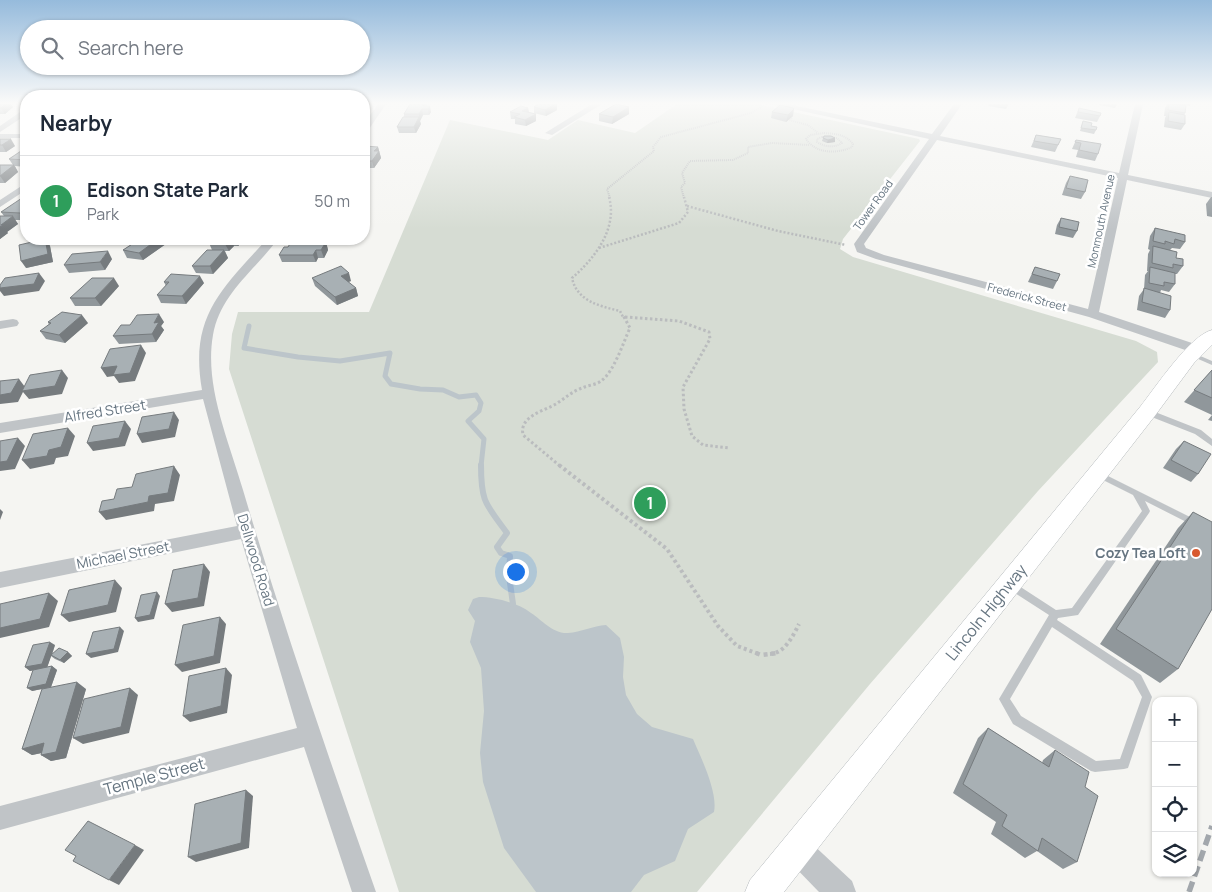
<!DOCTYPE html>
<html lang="en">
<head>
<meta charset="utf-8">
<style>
	body { margin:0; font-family:Manrope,sans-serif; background:#f2f2f3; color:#1f2937 }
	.controls { position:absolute; right:15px; bottom:15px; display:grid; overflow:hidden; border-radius:10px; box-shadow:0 1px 4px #0004 }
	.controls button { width:45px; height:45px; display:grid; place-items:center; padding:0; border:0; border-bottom:1px solid #e0e1e3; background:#fff; color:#1f2937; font:25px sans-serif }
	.you { position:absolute; left:515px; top:571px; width:18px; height:18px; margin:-12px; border:4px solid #fff; border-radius:50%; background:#1a73e8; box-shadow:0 0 0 8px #1a73e833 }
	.badge { display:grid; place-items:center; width:32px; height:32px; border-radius:50%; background:#db2777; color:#fff; font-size:16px; font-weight:700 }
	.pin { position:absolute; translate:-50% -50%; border:2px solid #fff; box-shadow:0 1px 5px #0006 }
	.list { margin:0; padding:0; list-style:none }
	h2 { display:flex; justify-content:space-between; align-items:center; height:65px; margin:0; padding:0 20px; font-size:21px }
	h2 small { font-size:16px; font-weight:400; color:#747a83 }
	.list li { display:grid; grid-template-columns:32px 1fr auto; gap:15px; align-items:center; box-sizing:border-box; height:90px; padding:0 20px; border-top:1px solid #e0e1e3 }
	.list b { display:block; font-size:19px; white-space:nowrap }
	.list p { margin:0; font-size:16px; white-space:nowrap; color:#747a83 }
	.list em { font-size:16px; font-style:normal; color:#747a83 }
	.icon { flex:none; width:28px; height:28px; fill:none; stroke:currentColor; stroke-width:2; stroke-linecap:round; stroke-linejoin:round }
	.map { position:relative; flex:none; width:1212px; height:892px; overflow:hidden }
	.search { position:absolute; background:#fff; box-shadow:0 1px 4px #0004; left:20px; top:20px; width:350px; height:55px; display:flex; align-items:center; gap:12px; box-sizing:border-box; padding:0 18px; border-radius:28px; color:#747a83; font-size:19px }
	.panel { position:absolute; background:#fff; box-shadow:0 1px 4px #0004; left:20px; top:90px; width:350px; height:155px; border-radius:20px }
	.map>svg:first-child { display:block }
	.green { fill:#d6dcd3 }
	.water { fill:#bcc5ca }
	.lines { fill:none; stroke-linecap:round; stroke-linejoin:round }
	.stream-far1 { stroke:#bcc5ca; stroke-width:5 }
	.stream { stroke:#bcc5ca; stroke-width:6 }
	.secondary-casing { stroke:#b3b8bb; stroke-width:1 }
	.path-far4 { stroke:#babcbe; stroke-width:2; stroke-dasharray:1 1; stroke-linecap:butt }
	.path-far3 { stroke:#babcbe; stroke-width:2.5; stroke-dasharray:2 2; stroke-linecap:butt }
	.path-far2 { stroke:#babcbe; stroke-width:3; stroke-dasharray:2.5 2.5; stroke-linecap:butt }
	.path-far1 { stroke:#babcbe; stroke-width:4; stroke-dasharray:3 3; stroke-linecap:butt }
	.path { stroke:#babcbe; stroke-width:4.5; stroke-dasharray:4 4; stroke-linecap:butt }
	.service { fill:#c0c4c7; fill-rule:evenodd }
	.minor { fill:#c0c4c7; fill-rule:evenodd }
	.tertiary { fill:#c0c4c7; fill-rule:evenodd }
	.secondary { fill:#fff; fill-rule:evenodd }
	.rail { stroke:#a2a7ac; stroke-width:5.5; stroke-dasharray:11 5.5; stroke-linecap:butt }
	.wall { fill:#90979b }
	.shaded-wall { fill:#767b7e }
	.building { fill:#a8b0b4; stroke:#767b7e }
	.poi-dot { fill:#d8592e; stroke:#fff; stroke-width:2 }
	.labels { text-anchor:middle; stroke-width:5; stroke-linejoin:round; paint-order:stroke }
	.far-street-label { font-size:11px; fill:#667581; stroke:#fff }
	.street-label { font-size:14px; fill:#667581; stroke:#fff }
	.poi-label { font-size:14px; font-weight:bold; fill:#667581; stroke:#fff; text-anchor:end }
	.near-street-label { font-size:16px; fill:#667581; stroke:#fff }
</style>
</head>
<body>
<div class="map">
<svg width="1212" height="892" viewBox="0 0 1212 892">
	<rect width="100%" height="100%" fill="#f5f5f2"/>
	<path class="green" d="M677 104H756L919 139 920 141 843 239 840 249 853 257 1136 341 1157 352 1158 362 1038 491 870 684 697 892H399L229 369 232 334 238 312H369L450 120 548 140 578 120 635 133Z"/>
	<path class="water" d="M479 597C495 597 518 603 531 613 542 620 553 634 568 633 581 632 593 626 606 625L620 638 624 657 623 677 626 695 637 714 652 727 693 739C701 758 718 792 714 812L688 829 675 861 644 875 631 892H536L504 848 483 782 480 753 484 711 481 668 470 642 475 621 468 610 473 599Z"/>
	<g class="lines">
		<path class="stream-far1" d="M249 326 244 348 298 357 340 361 390 353 385 376 391 384 420 389 443 390 459 397 476 395 481 403 479 411 468 421 484 439 481 466"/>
		<path class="stream" d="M481 465C481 503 486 504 507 533L497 547 501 553 510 556 509 576 513 604"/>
		<g class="secondary-casing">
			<path id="secondary" d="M1212 330V345L1194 363 1154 417 784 892H745L750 880 1140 407C1155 388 1190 335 1212 330Z"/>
		</g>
		<g class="path-far4">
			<path d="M792 118 789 120 808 125 818 133"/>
			<path d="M824 133C836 134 845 134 853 144L852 147C837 154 816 154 806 139L810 135Z"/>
			<path d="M822 137 837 138 842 143C834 148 825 147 817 142V139Z"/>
			<path d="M610 198 607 189 654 151 653 147 661 137 751 113 763 106"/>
			<path d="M684 198 681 187 685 183 682 173 690 161 733 160 748 153V147L772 143 809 145"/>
		</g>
		<g class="path-far3">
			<path d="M609 197C618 229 594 259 572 278 577 301 599 306 620 311L623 317"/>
			<path d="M687 206 778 231 846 245"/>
			<path d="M599 248 679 223 688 212 684 197"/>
		</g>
		<g class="path-far2">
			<path d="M625 317 679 321 709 332 710 339 683 387 684 409 692 436 703 445 729 448"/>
			<path d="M560 466 523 435C519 416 544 411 556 404 565 398 573 391 582 388 588 385 596 385 601 381 614 372 623 343 630 328L623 315"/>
		</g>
		<g class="path-far1">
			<path d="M559 465 667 549 718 626 737 646 759 654"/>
			<path d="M770 654C785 653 793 636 799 624"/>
		</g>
		<path class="path" d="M756 653 761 655 777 653"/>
		<g class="service">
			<path d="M1191 352 1212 361V365L1189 355 1188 354Z"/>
			<path d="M1144 410H1150L1201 430 1212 439V446L1195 434 1144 414 1143 412Z"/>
			<path d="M1098 471 1212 528V535L1145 501 1150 511 1149 513 1078 615 1058 618 1057 620 1141 675 1152 697 1128 768 1124 769 1095 772 1091 771 1013 724 999 699 1049 615 1007 588 1006 585 1007 582 1010 581 1013 582 1056 610 1072 608 1142 511 1133 495 1095 476 1094 474 1095 472ZM1052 627 1133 681 1142 697 1120 759 1096 761 1021 716 1010 699Z"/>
		</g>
		<g class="minor">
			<path d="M378 104H386L367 132H364V124Z"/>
			<path d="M592 104H602L552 135 545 133Z"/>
			<path d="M770 104H787L932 134 954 104H962L940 136 1119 173 1135 104H1143L1128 175 1212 192V198L1127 180 1099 312 1201 346 1202 349 1201 352H1191L1089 317 876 259 857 252 854 244 929 139ZM937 140 1118 178 1088 309 884 255 866 248 864 244Z"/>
			<path d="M23 110H26V115L0 132V126Z"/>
			<rect x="0" y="134" width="26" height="4"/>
			<path d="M26 183V190L0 207V200Z"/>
			<path d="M267 239H278C255 270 220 294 213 335 204 386 229 441 243 490 283 625 329 759 376 892H352L304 747 0 830V806L297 728 241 539 0 588V572L237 526 203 399 0 433V423L202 390C189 316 222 289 267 239Z"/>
			<path d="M13 319 17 320 19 323 17 326 0 329V321Z"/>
		</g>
		<path class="tertiary" d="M798 835 808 840 852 881 856 892H819L788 860 783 850 788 840Z"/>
		<use href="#secondary" class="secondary"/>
		<path class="rail" d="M1189 892 1212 826"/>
	</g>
	<g class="wall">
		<path d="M0 104H11L13 107 5 114H0Z"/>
		<path d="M410 104H430L426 105 431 112 429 115H423L420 121 421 124 416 133H399L397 127 404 117V114Z"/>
		<path d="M538 104H557V110L546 116 534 113V107Z"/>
		<path d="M989 104H1009L1006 109 988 106Z"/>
		<path d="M1099 104H1117L1115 108 1099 105Z"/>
		<path d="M1167 104H1191L1190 106 1186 105 1185 113 1184 115 1185 124 1181 130 1164 127 1165 118 1166 116H1164L1165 108Z"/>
		<path d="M528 108 529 112 536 114V121L526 126 515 124V119H511L510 112Z"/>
		<path d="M1079 108 1100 116 1097 122 1075 118Z"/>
		<path d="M772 112 793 116 786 122 771 118Z"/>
		<path d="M599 114H629L612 124 599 121Z"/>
		<path d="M1083 121 1091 126 1096 130 1094 134 1080 131Z"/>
		<path d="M1036 135 1061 139 1055 152 1031 147Z"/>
		<path d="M823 138H835V142L827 143 822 141Z"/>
		<path d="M0 139 15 146 6 152H0Z"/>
		<path d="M1076 140 1098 154 1095 161 1076 157 1078 150 1072 149Z"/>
		<path d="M378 147 381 158 374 168H368L370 175 364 189V148Z"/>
		<path d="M26 149V167L15 166 18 172 5 183H0V165H13L9 159Z"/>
		<path d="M1070 176 1085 192 1081 199 1062 195 1066 183Z"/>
		<path d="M1211 197H1212V217L1207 216 1206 204Z"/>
		<path d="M26 198V219L25 220H15L18 224 7 232 8 233 0 239V216H4L1 212Z"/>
		<path d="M1061 218 1077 231 1073 238 1055 234 1057 225Z"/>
		<path d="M1155 228 1185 242 1180 249 1172 248 1170 250 1183 266 1177 274H1175V284L1169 292 1161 290 1160 293 1170 310 1165 318 1137 310 1139 296 1144 289 1145 275 1148 271H1147L1148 254 1150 250 1148 249 1150 236Z"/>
		<path d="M29 239H54L51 241H47L50 246 53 262 26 268 37 241 30 240Z"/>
		<path d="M140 239H173L143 260 127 258 123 250Z"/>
		<path d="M213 239H245L238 246H234L229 251H225L228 258 213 274 196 273 192 266 212 250 209 243Z"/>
		<path d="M295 239H329H317L315 242H326L328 250 324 258H318L316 262H282L279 255 288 247 296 242Z"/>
		<path d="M112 259 105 270 69 273 64 265Z"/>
		<path d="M1035 267 1057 281 1053 289 1028 282Z"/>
		<path d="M312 278 351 281 348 282 356 288 358 296 337 305 315 286Z"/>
		<path d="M164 282 204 283 186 304 161 303 157 295 166 286Z"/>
		<path d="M119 286 101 306H75L70 298Z"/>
		<path d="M48 322 88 323 65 343 46 339 40 331 49 325Z"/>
		<path d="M164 322 161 326 164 330 156 342 119 344 113 336Z"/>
		<path d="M1212 370V421L1208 420 1212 415 1184 402Z"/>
		<path d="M1184 441 1198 474 1191 482 1163 468 1176 449Z"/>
		<path d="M1193 512 1178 669 1160 683 1100 644 1178 528Z"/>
		<path d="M55 645 52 655 68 652 72 656 64 663 55 659 51 656 47 667 52 666 57 670 51 687 86 689 66 758 51 761 41 755 42 753 32 755 22 749 42 689 32 691 33 670 30 671 25 667Z"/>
		<path d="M988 728 1042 763 1043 760 1055 750 1085 787 1077 862 1063 869 1037 851 1025 858 991 834 996 822 953 793 978 738Z"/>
	</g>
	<g class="shaded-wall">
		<path d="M5 104H11L13 107 5 114 1 108Z"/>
		<path d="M555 104H557V110L546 116 545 110Z"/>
		<path d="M430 106 431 112 429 115 428 109Z"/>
		<path d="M629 107V114L612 124 613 117Z"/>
		<path d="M528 108 529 114 522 111Z"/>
		<path d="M422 109 423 115 420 121 421 124 416 133 414 127 419 117V114Z"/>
		<path d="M794 109 793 116 786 122 788 115Z"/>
		<path d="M536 114V121L526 126 525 120Z"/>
		<path d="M835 138V142L827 143 828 140Z"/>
		<path d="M11 139 15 146 6 152 2 145Z"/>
		<path d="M378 147 381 158 374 168 372 161 374 151Z"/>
		<path d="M14 165 18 172 5 183 0 176Z"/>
		<path d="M368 168 370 175 364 189V178Z"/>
		<path d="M26 208V219L25 220 20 213Z"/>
		<path d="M13 216 18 224 7 232 8 233 0 239V227L1 225Z"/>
		<path d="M45 239 50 246 53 262 26 268 21 261Z"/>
		<path d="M158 239H173L143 260 139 253Z"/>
		<path d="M230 239H231L234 246 229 251 225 244Z"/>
		<path d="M235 239H245L238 246Z"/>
		<path d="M310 239H317L313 246Z"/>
		<path d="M326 242 328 250 324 258 321 250Z"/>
		<path d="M224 250 228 258 213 274 210 266Z"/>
		<path d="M316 250 318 258 316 262 313 255Z"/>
		<path d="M108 251 112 259 105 270 100 262Z"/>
		<path d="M39 273 45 281 39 291 4 296 0 291V288Z"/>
		<path d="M349 273 351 281 343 284 341 276Z"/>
		<path d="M200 276 204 283 186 304 182 296Z"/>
		<path d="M114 278 119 286 101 306 95 298Z"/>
		<path d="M356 288 358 296 337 305 335 297Z"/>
		<path d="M159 314 164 322 161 326 164 330 156 342 152 334 154 323Z"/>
		<path d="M82 315 88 323 65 343 59 335Z"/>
		<path d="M141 345 146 353 135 381 119 383 114 376 107 377 101 368Z"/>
		<path d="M62 370 68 378 62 394 29 399 23 392 18 402 0 404V395L19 379 25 387Z"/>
		<path d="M174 412 179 420 175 437 142 443 137 434Z"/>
		<path d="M125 421 131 429 125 446 93 451 87 443Z"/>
		<path d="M68 428 75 436 68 456 56 458 54 464 30 469 22 460Z"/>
		<path d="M18 438 25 446 15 469 0 471V462Z"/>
		<path d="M174 466 180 475 174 501 155 504 154 511 106 520 99 512 149 496Z"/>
		<path d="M0 509 3 512 0 520Z"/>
		<path d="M204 564 210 572 204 606 172 612 165 604Z"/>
		<path d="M115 580 122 588 116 612 69 622 61 615Z"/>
		<path d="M157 592 160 596 154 619 138 622 135 618Z"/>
		<path d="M49 593 58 601 49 627 0 638V628Z"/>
		<path d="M220 617 226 624 220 663 182 672 175 665Z"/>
		<path d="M120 627 124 631 118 652 91 658 86 654Z"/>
		<path d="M50 642 55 645 47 668 30 671 25 667Z"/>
		<path d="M68 652 72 656 64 663 60 660Z"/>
		<path d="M52 666 57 670 51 687 32 691 27 688Z"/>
		<path d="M226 668 232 675 227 713 190 722 183 716Z"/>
		<path d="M77 682 86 689 66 758 51 761 41 755Z"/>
		<path d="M130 688 138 695 129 733 83 744 73 738Z"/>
		<path d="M44 743 55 750 32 755 22 749Z"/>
		<path d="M246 790 253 796 249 848 196 862 188 857Z"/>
		<path d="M135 845 144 850 119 885 109 880Z"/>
	</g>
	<g class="building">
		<path d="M0 104H5L1 108H0Z"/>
		<path d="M410 104H424L423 106H430L428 109H422L419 114H404Z"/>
		<path d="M538 104H555L545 110 534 107Z"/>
		<path d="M616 104 629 107 613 117 599 114Z"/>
		<path d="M1169 104 1186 105 1185 113 1168 110Z"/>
		<path d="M780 105 793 108 794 109 788 115 772 112Z"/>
		<path d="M521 106 528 108 522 111 536 114 525 120 514 117 520 114 510 112Z"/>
		<path d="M1079 108 1101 113 1100 116 1078 112Z"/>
		<path d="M1169 112 1185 115V124L1168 121Z"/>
		<path d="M403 117H419L414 127H397Z"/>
		<path d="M1083 121 1092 123 1091 126 1097 127 1096 130 1081 128Z"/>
		<path d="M1036 135 1061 139 1058 145 1034 141Z"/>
		<path d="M824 136H831L835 138 828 140 823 138Z"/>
		<path d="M0 139H11L2 145H0Z"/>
		<path d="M1076 140 1101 144 1098 154 1079 150 1081 143 1075 142Z"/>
		<path d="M365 146 378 147 374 151H379L372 161H364V148Z"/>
		<path d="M24 149H26V160L9 159Z"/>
		<path d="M0 165H14L0 176Z"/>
		<path d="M364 168H368L364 178Z"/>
		<path d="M1070 176 1088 180 1085 192 1066 188Z"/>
		<path d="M22 198H26V208L20 213 1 212Z"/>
		<path d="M0 216H13L1 225H3L0 227Z"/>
		<path d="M1061 218 1079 222 1077 231 1059 227Z"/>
		<path d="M1155 228 1185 235V242L1175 239 1174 244 1165 241V244L1153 241Z"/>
		<path d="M45 239 48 254 21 261 19 245Z"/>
		<path d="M140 239H158L139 253 123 250Z"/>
		<path d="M213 239H230L225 244 209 243Z"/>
		<path d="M291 242H326L321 250H316L313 255H279L284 247H288Z"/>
		<path d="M1153 246 1177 252 1176 258 1183 259V266L1173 264V268L1152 263Z"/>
		<path d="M207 250H224L210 266H192Z"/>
		<path d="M108 251 100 262 64 265 72 254Z"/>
		<path d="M341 266 349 273 341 276 356 288 335 297 312 278Z"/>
		<path d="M1035 267 1060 274 1057 281 1032 274Z"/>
		<path d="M1150 267 1175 273V284L1164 282V286L1149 283Z"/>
		<path d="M39 273 34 284 0 288V285L5 278Z"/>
		<path d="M171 274 200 276 182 296 157 295 169 282H164Z"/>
		<path d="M92 278H114L95 298H70Z"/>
		<path d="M1144 288 1171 296 1170 310 1142 302Z"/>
		<path d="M62 312 82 315 59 335 40 331 51 323 48 322Z"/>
		<path d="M159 314 154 323 159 322 152 334 113 336 121 325H130L137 315Z"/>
		<path d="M141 345 130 373 113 375 117 366 101 368 110 349Z"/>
		<path d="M62 370 55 386 22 391 30 375Z"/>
		<path d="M1212 370V398L1194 390Z"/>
		<path d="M19 379 11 393 0 395V381Z"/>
		<path d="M174 412 169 429 137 434 142 417Z"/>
		<path d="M125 421 119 438 87 443 93 426Z"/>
		<path d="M68 428 61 447 49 450 47 456 22 460 33 434Z"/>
		<path d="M18 438 7 461 0 462V441Z"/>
		<path d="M1184 441 1211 454 1198 474 1171 460Z"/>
		<path d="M174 466 168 493 149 496 148 502 99 512 102 501 114 499 117 489 132 487 136 474Z"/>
		<path d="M1193 512 1212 522V609L1178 669 1116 629Z"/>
		<path d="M204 564 198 598 165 604 173 570Z"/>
		<path d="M115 580 108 605 61 615 69 590Z"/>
		<path d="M157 592 150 615 135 618 141 595Z"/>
		<path d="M49 593 40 619 0 628V604Z"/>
		<path d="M220 617 214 656 175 665 183 625Z"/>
		<path d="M120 627 114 649 86 654 93 632Z"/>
		<path d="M50 642 42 664 25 667 33 645Z"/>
		<path d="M59 648 68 652 60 660 51 655Z"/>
		<path d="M52 666 46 684 27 688 33 670Z"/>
		<path d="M226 668 221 706 183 716 189 676Z"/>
		<path d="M77 682 56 752 41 755 44 743 22 749 42 689Z"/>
		<path d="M130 688 121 727 73 738 84 699Z"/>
		<path d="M988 728 1049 767 1055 750 1089 772 1085 787 1098 796 1077 862 1042 838 1038 851 1002 826 1007 815 963 784Z"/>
		<path d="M246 790 241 843 188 857 195 804Z"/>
		<path d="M88 821 135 845 109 880 73 861 76 856 65 850Z"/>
	</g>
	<linearGradient id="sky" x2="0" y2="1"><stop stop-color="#96bbdc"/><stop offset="0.45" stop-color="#fafaf9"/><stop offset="1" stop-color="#fafaf9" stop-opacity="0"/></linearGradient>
	<rect width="1212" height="229" fill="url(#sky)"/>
	<circle class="poi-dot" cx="1196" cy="553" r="5"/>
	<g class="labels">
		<g class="far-street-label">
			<text transform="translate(873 205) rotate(-54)" y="4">Tower Road</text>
			<text transform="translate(1101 221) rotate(-78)" y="4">Monmouth Avenue</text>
			<text transform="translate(1027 297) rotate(15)" y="4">Frederick Street</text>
		</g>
		<g class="street-label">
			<text transform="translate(105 411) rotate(-9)" y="5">Alfred Street</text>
			<text transform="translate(123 555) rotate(-11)" y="5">Michael Street</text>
			<text transform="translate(256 560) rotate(73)" y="5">Dellwood Road</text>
		</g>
		<g class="poi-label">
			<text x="1186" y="558">Cozy Tea Loft</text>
		</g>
		<g class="near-street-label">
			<text transform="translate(986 612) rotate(-51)" y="6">Lincoln Highway</text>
			<text transform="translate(154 776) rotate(-15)" y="6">Temple Street</text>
		</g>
	</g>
</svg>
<div class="controls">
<button>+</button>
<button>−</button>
<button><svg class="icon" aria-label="locate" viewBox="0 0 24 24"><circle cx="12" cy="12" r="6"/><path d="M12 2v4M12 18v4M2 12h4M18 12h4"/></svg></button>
<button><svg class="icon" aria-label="layers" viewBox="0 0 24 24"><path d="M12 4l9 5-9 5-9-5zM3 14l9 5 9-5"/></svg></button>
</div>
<div class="you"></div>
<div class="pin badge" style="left:650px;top:503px;background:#2e9e5b">1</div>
<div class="search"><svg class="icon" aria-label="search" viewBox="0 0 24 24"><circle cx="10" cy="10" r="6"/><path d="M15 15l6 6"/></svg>Search here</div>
<section class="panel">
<h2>Nearby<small></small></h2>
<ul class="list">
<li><span class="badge" style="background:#2e9e5b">1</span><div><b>Edison State Park</b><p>Park</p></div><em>50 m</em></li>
</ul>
</section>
</div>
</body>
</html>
